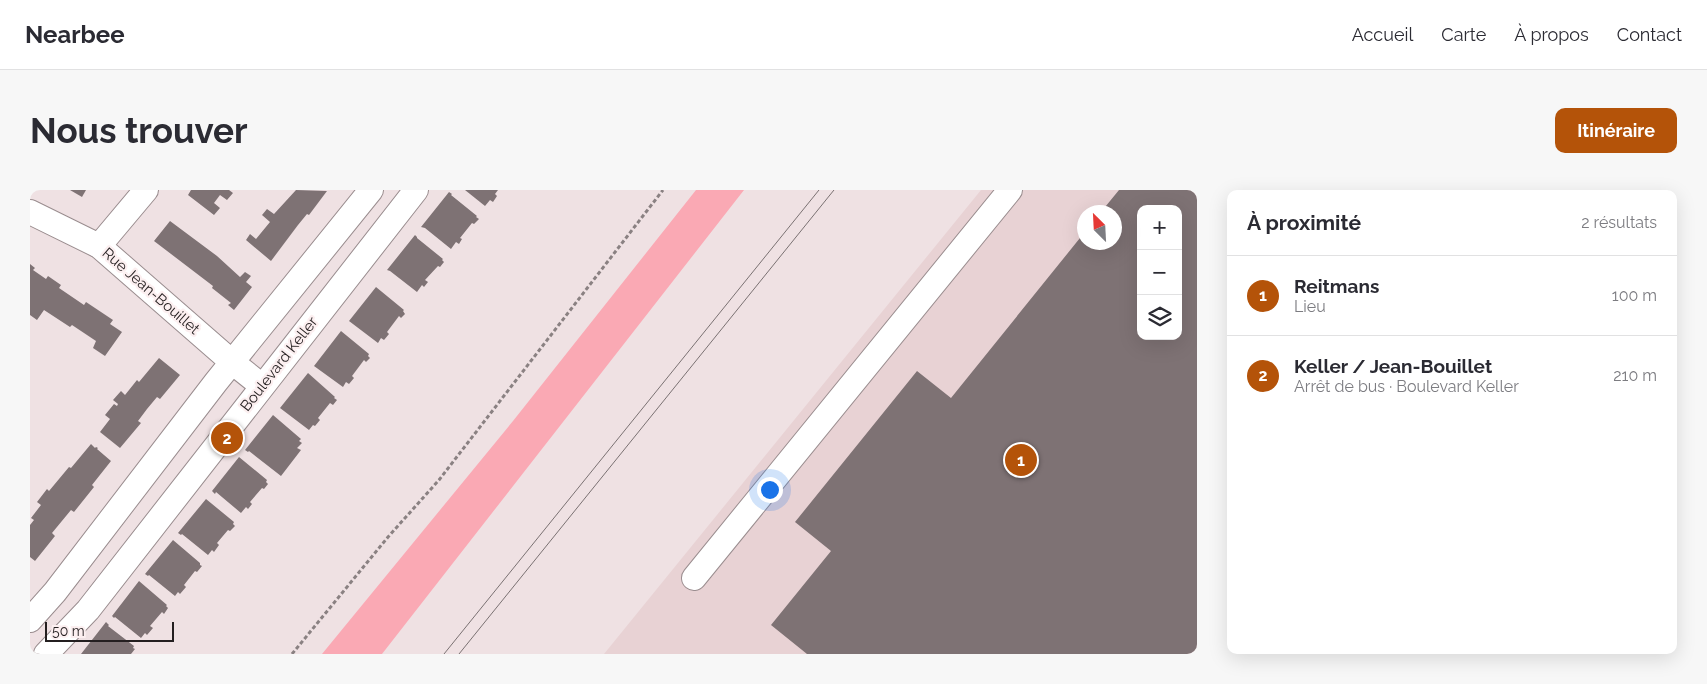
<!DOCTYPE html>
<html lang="fr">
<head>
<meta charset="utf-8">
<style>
	body { margin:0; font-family:Raleway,sans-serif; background:#f7f7f7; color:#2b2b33 }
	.controls { position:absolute; right:15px; top:15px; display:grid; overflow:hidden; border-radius:10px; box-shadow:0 5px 20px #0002 }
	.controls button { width:45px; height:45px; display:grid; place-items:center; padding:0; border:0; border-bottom:1px solid #e1e1e2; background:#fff; color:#2b2b33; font:25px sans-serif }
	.compass { position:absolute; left:1047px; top:15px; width:45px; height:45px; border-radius:50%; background:#fff; box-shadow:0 5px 20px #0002; rotate:336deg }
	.scale { position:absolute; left:15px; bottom:12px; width:129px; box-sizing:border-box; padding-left:5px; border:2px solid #241f20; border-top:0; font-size:14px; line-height:18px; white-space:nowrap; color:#241f20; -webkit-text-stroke:4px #fceff0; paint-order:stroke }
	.you { position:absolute; left:739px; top:299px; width:18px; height:18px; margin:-12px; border:4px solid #fff; border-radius:50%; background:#1a73e8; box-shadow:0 0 0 8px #1a73e833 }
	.badge { display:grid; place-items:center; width:32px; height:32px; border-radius:50%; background:#b45309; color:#fff; font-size:16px; font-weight:700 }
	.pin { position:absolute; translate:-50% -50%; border:2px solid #fff; box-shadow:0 1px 5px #0006 }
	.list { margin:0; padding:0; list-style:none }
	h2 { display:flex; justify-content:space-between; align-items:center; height:65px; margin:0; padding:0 20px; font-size:21px }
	h2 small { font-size:16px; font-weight:400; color:#7c7c81 }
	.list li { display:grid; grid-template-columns:32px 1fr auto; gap:15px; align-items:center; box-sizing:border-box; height:80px; padding:0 20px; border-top:1px solid #e1e1e2 }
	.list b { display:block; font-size:19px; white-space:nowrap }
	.list p { margin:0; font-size:16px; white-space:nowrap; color:#7c7c81 }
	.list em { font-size:16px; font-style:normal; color:#7c7c81 }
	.icon { flex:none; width:28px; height:28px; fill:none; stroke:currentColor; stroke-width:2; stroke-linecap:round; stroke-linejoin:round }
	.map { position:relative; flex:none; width:1167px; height:464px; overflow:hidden; border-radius:10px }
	header { display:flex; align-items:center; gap:30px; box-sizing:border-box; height:70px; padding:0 25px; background:#fff; border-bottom:1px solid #e1e1e2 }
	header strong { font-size:24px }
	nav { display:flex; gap:28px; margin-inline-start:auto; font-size:18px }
	.intro { display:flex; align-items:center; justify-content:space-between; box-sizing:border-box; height:120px; padding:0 30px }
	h1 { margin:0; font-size:35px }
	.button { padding:12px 22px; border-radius:10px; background:#b45309; color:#fff; font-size:18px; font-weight:700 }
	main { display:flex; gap:30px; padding:0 30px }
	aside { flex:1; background:#fff; border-radius:10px; box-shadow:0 5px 20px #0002 }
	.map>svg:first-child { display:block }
	.built { fill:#e8d2d4; fill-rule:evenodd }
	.green { fill:#faa9b4 }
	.building { fill:#7e7274; fill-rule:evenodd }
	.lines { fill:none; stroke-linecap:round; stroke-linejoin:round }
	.minor-casing { stroke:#9a8d8f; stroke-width:26 }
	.path { stroke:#8a8182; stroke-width:3; stroke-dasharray:4 2.5; stroke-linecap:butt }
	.minor { stroke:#fff; stroke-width:24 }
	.tram { stroke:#7a7172; stroke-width:1 }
	.labels { text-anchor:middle; stroke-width:4.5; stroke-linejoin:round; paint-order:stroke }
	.street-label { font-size:15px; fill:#241f20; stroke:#fceff0 }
</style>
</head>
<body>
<header>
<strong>Nearbee</strong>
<nav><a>Accueil</a><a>Carte</a><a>À propos</a><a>Contact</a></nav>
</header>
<div class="intro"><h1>Nous trouver</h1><a class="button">Itinéraire</a></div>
<main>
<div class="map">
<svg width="1167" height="464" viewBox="0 0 1167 464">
	<rect width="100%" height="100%" fill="#efe1e3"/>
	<path class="built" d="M951 0H1167V464H574ZM1111 19H1148V146H1111ZM1054 22H1084V52H1054Z"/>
	<path class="green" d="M666 0H714L352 464H292L483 231Z"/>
	<g class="building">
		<path d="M40 0H56L52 7Z"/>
		<path d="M161 0H199L203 3 197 10 190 5 184 13 190 18 184 25 158 5Z"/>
		<path d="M266 0 297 1 279 25 277 24 268 35 241 71 216 50 220 44 226 49 240 32 232 25 237 19 244 24Z"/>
		<path d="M435 0H468L465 4 467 6 463 12 460 10 455 16Z"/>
		<path d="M1089 0H1167V464H777L741 435 801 361 765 332 887 181 921 208 1054 43V52H1084V22H1071ZM1111 19H1148V146H1111Z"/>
		<path d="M419 2 422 4 421 5 447 26 446 27 449 29 444 34 442 33 430 48 432 49 429 54 426 52 421 59 395 38 391 37Z"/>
		<path d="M140 31 187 66 210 87 215 82 221 86 216 92 222 97 204 120 198 115 201 113 182 98 183 96 124 51Z"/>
		<path d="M385 45 387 47V48L413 69 412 70 414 72 410 77 408 76 395 90 398 92 394 97 392 95 387 102 360 81 357 80Z"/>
		<path d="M0 74 5 78 3 80 16 89 18 86 31 95 29 98 54 115 56 112 83 130 80 134 92 142 75 166 63 158 66 151 42 135 40 137 14 120 7 130 0 125Z"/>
		<path d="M346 97 374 120 373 121 375 124 371 128 369 126 357 142 359 144 354 150 351 148 348 153 319 131Z"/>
		<path d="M311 141 339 164 338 166 340 168 336 172 334 170 322 186 324 188 319 194 316 192 313 197 284 176Z"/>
		<path d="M129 168 150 185 130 209 127 207 117 219 108 231 111 233 90 258 70 242 80 229 75 225 84 214 87 216 88 214 83 210 91 201 95 205 107 190 109 192Z"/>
		<path d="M278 183 305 207 304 208 307 210 303 215 300 213 288 228 290 230 285 236 283 235 279 240 250 218Z"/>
		<path d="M243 225 271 249 269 251 272 253 267 258 271 260 251 286 219 261 218 262 215 260Z"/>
		<path d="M61 254 65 258 66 257 68 258 67 259 81 271 62 295 64 297 44 322 41 320 22 343 25 346 5 371 0 367V335L4 330 1 328 11 315 7 312 17 299 19 301 39 277 41 278Z"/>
		<path d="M209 267 237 290 236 292 238 294 234 299 232 298 220 312 222 314 218 319 216 317 211 323 186 302 185 304 182 301Z"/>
		<path d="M176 309 204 332 203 334 205 336 200 341 198 340 187 353 189 355 184 362 182 360 178 365 152 344 151 345 148 343Z"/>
		<path d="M143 350 170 373V375L172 376 167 382 165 381 154 395 156 397 150 404 148 402 145 406 119 385 118 386 115 384Z"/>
		<path d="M109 391 137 415 136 416 138 418 134 424 132 422 120 436 123 438 117 445 115 443 111 448 85 427 84 428 82 426Z"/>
		<path d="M76 432 79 435 78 436 104 456 103 458 105 459 101 464H51Z"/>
	</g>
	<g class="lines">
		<g class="minor-casing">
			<g id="minor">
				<path d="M0 22 69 56 202 172 232 196"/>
				<path d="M69 56 116 0"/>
				<path d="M664 388 980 0"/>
				<path d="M0 430 25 402 186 192 341 0"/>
				<path d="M16 464 58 420 386 0"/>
			</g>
		</g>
		<path class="path" d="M262 464 358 347 409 290 633 0"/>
		<use href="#minor" class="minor"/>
		<g class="tram">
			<path d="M414 464 789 0"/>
			<path d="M429 464 804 0"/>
		</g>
	</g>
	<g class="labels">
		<g class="street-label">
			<text transform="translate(121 101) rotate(41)" y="5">Rue Jean-Bouillet</text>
			<text transform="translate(249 174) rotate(-52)" y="5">Boulevard Keller</text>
		</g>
	</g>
</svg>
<div class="controls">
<button>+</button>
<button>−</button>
<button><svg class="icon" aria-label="layers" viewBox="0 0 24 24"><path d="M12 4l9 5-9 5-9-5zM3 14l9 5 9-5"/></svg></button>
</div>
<svg class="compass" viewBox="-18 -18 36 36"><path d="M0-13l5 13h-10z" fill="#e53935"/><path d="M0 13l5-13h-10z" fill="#7c7c81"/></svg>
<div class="scale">50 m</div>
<div class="you"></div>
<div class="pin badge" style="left:991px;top:270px">1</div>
<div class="pin badge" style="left:197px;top:248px">2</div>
</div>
<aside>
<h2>À proximité<small>2 résultats</small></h2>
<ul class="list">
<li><span class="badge">1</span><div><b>Reitmans</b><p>Lieu</p></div><em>100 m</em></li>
<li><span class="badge">2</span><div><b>Keller / Jean-Bouillet</b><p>Arrêt de bus · Boulevard Keller</p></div><em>210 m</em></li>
</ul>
</aside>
</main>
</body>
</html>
